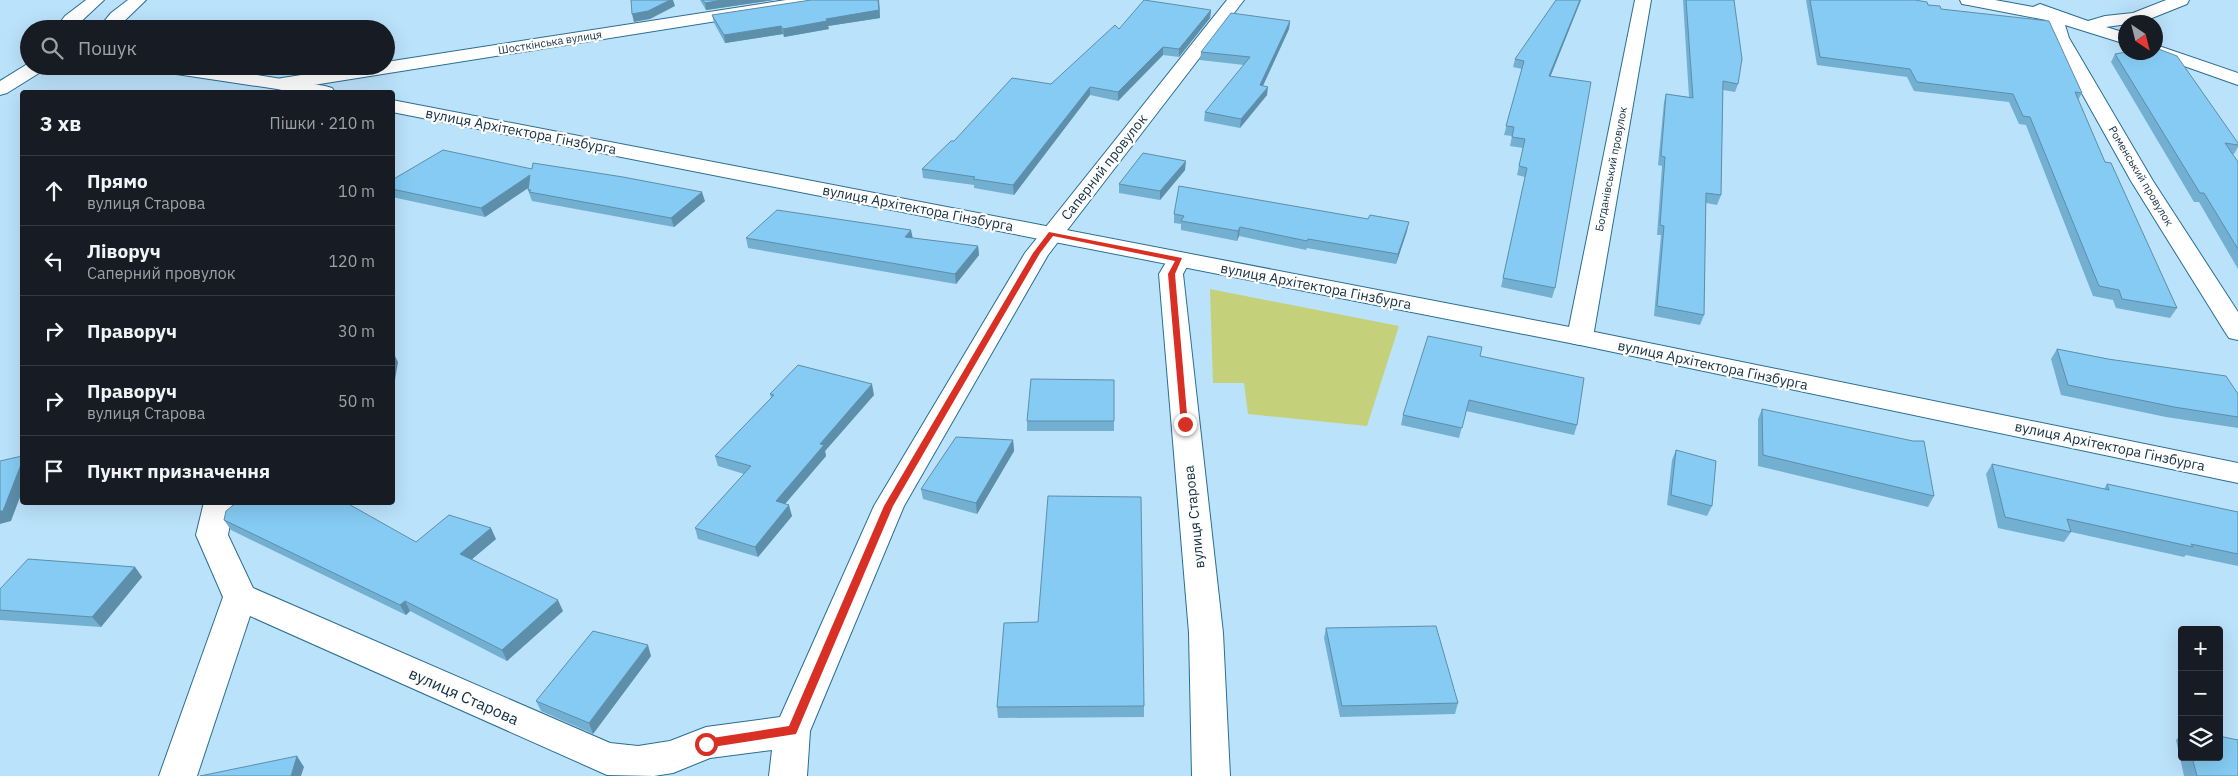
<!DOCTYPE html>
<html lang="uk">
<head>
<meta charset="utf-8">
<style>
	body { margin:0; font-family:"IBM Plex Sans",sans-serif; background:#242831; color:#f1f3f6 }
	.controls { position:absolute; right:15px; bottom:15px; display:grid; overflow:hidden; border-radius:5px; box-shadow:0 5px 20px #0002 }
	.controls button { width:45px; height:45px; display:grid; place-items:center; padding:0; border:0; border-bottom:1px solid #363941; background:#171b24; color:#f1f3f6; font:25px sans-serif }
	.compass { position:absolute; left:2118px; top:15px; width:45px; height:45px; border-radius:50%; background:#171b24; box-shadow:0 5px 20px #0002; rotate:145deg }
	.stop { position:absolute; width:15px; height:15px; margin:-11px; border:4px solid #d93025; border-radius:50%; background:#fff }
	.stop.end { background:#d93025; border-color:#fff; box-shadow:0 1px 5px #0008 }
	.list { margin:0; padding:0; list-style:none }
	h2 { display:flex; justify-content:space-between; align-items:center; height:65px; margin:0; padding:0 20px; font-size:21px }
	h2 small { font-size:16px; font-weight:400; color:#9ea1a6 }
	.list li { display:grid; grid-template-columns:32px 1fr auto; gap:15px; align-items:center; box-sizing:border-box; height:70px; padding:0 20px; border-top:1px solid #363941 }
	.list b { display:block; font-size:19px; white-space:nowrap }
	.list p { margin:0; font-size:16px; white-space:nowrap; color:#9ea1a6 }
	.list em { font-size:16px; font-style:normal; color:#9ea1a6 }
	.icon { flex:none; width:28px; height:28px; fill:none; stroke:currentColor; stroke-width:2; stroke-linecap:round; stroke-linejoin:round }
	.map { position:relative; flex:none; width:2238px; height:776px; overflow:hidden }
	.search { position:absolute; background:#171b24; box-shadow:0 5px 20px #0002; left:20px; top:20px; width:375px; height:55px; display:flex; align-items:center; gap:12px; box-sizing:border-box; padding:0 18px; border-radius:28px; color:#9ea1a6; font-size:19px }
	.panel { position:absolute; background:#171b24; box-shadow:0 5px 20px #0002; left:20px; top:90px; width:375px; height:415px; border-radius:5px }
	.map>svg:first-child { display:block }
	.green { fill:#c5d07b }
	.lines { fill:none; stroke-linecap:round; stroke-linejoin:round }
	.street-casing { stroke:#296e92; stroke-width:2 }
	.secondary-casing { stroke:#296e92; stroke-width:2 }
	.primary-casing { stroke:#296e92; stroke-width:2 }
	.street { fill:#fff; fill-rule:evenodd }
	.secondary { fill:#fff; fill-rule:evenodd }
	.primary { fill:#fff; fill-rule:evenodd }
	.wall { fill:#72afd1 }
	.shaded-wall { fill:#5d8eaa }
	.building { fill:#85cbf3; stroke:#5d8eaa }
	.route { fill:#d93025 }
	.labels { text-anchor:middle; stroke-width:4.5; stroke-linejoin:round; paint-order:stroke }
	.far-street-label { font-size:11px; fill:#132f3f; stroke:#fdfdfd }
	.street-label { font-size:14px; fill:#132f3f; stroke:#fdfdfd }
	.near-street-label { font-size:16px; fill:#132f3f; stroke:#fdfdfd }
</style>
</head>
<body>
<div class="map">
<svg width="2238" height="776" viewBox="0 0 2238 776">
	<rect width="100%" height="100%" fill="#bbe2fb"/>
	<path class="green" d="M1210 289 1399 326 1367 426 1248 414 1244 383H1213Z"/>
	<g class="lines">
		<g class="street-casing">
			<g id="street">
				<path d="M786 0H826L824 4 818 5 282 90 275 88 272 84 275 80 282 78 359 66H386V62Z"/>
				<path d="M1227 0H1244L1048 255 904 506 810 731 807 776H769L772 750 710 758 673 773 654 776 607 775 250 616 197 776H159L223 597 196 535 204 502H234L228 535 253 588 610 743 638 746 670 741 706 727 780 717 874 506 1025 253Z"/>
				<path d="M1635 0H1651L1593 337 1589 343 1580 345 1571 343 1567 337Z"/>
				<path d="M1960 0H1995L2033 7 2040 4 2088 21 2105 16 2133 13 2166 0H2189L2187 4 2142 22 2106 27 2126 33V44L2065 25 2069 38 2153 181 2238 312V340L2229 338 2225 332 2131 181 2051 38 2046 20 1968 5 1962 4Z"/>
				<path d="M2156 45 2238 73V85L2150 54 2149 52H2156Z"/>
				<path d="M1179 252 1187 254 1191 259 1183 274 1223 633 1230 776H1192L1189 633 1159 274 1171 254Z"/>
			</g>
		</g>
		<g class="secondary-casing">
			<path id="secondary" d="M29 63V66H46L44 70 7 93 0 95V81Z"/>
		</g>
		<g class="primary-casing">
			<g id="primary">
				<path d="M86 0H104L73 29H55L65 16Z"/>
				<path d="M128 0H146L116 29H98L111 13Z"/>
				<path d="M154 66H202L325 86 332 88 335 92H297L163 72 156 70Z"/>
				<path d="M392 100 1580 329 2238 463V483L1580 345 392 112Z"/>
			</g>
		</g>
		<use href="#street" class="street"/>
		<use href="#secondary" class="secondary"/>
		<use href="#primary" class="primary"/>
	</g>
	<g class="wall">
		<path d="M700 0H774L706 10Z"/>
		<path d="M811 0H879L880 18 828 26 829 29 784 37 783 34 725 43 714 23 712 15Z"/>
		<path d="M1581 0 1550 77 1555 288 1552 298 1501 287 1525 177 1517 175 1523 148 1510 146 1512 136 1504 135 1522 69 1513 67 1515 59Z"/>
		<path d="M1683 0H1734L1738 84 1735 92 1723 90 1721 195 1717 205 1706 203 1704 315 1700 325 1654 316 1661 235H1657L1662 166 1658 165 1664 102 1666 94 1689 97Z"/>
		<path d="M1806 0H1915L1941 9 2082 93 2078 100 2105 162 2177 308 2170 318 2116 308 2113 300 2093 296 2026 125 2019 124 2009 102 1914 91 1907 77 1817 65Z"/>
		<path d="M1211 10 1210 18 1179 57 1163 55 1118 101 1090 95 1014 195 974 188V185L923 178 922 169 954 141 1051 84 1119 29Z"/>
		<path d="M1290 21 1289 29 1263 86 1267 95 1240 128 1204 121 1205 112 1244 65 1200 60 1201 52Z"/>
		<path d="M2115 54 2238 143V147L2234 154H2232L2238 162V269L2199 202H2194L2111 62Z"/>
		<path d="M532 169 705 201 674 227 532 201 528 190V188L485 217 392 197V180Z"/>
		<path d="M1185 170 1160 200 1119 193V184Z"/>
		<path d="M1174 214 1407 231 1396 264 1307 248 1306 250 1239 236 1237 241 1181 230V224L1174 223Z"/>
		<path d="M746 238H912L978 246 979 255 956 284 748 248Z"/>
		<path d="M2057 349 2238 394V428L2166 417 2061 395 2051 359Z"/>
		<path d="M1480 356 1577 425 1574 435 1466 411 1459 438 1401 425 1403 415Z"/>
		<path d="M1114 380V431H1027V421Z"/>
		<path d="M770 394 874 395 825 451 826 456 785 504 792 516 758 557 698 539 695 528 744 474 718 466 715 456 771 398Z"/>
		<path d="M1762 409 1934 496 1928 507 1758 466V419Z"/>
		<path d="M1013 440 1014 451 977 514 923 499 921 489Z"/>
		<path d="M1676 450 1712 506 1707 516 1667 505 1672 460Z"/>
		<path d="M1992 464 2104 489 2107 484 2238 512V566L2186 555 2184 557 2071 532 2064 542 1998 528 1986 474Z"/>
		<path d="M224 520 416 542 496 539 472 559 563 611 507 661 410 611 406 615 231 530Z"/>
		<path d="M135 567 142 577 101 627 0 620V589Z"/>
		<path d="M1326 628 1458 703 1455 714 1340 717 1324 638Z"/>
		<path d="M651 656 593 734 541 711 536 701Z"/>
		<path d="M1144 706V717L998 718 997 707Z"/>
		<path d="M2182 733V757H2219L2238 776H2184L2176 740Z"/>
	</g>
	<g class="shaded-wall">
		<path d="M670 0H673L675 6 650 19 634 22 632 14Z"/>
		<path d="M722 0H774L706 10 705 3Z"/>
		<path d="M879 0 880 18 828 26 829 29 784 37 783 29Z"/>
		<path d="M1580 0H1581L1547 85 1549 76Z"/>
		<path d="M1211 10 1210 18 1179 57V49Z"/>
		<path d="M1290 21 1289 29 1259 94 1260 85Z"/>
		<path d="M781 26 783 34 725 43 724 35Z"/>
		<path d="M1163 47V55L1118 101V92Z"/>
		<path d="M1090 87V95L1014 195 1013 185Z"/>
		<path d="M1268 87 1267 95 1240 128 1241 119Z"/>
		<path d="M1186 161 1185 170 1160 200V191Z"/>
		<path d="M530 175 534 184 485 217 481 208Z"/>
		<path d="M702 192 705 201 674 227 671 218Z"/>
		<path d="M1409 222 1407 231 1396 264 1398 254Z"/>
		<path d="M1240 227 1239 236 1237 241 1238 231Z"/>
		<path d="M911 230 913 239 905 237Z"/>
		<path d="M978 246 979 255 956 284 955 274Z"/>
		<path d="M393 352 398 362 392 398V356Z"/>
		<path d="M872 384 874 395 825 451 826 456 778 512 776 501 820 444Z"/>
		<path d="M1013 440 1014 451 977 514 976 503Z"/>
		<path d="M22 462V492L11 521 0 524V511Z"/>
		<path d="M789 505 792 516 758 557 755 547Z"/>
		<path d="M491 528 496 539 465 565 460 554Z"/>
		<path d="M135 567 142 577 101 627 92 617Z"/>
		<path d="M558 600 563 611 507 661 502 650Z"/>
		<path d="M405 601 410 611 406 615 400 605Z"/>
		<path d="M648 645 651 656 593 734 589 723Z"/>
		<path d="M297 756 304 767 301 776H291Z"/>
	</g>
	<g class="building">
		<path d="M631 0H670L648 11 632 14Z"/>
		<path d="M703 0H722L705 3Z"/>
		<path d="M811 0H878L879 10 826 19 827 21 783 29 781 26 724 35 712 15Z"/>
		<path d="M1144 0 1211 10 1179 49 1163 47 1118 92 1090 87 1013 185 973 179 975 177 922 169 951 141H954L1012 78 1051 84 1115 25 1119 29Z"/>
		<path d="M1556 0H1580L1549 76 1591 82 1555 288 1503 278 1527 168 1519 166 1525 139 1512 137 1514 127 1506 126 1524 61 1515 59Z"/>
		<path d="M1686 0H1734L1742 59 1738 84 1723 81 1721 195 1706 193 1704 315 1657 306 1664 226 1660 225 1665 157 1661 156 1666 94 1693 98Z"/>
		<path d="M1810 0H1915L1927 2 1928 5 1940 6 1941 9 2049 21 2082 93 2075 92 2105 162 2111 163 2177 308 2122 299 2119 290 2099 286 2030 117 2023 116 2013 94 1917 82 1910 69 1820 57Z"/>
		<path d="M1231 13 1290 21 1260 85 1268 87 1241 119 1205 112 1250 57 1201 52Z"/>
		<path d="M2156 48 2177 56 2238 143V145L2225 143 2238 162V249L2204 193H2200L2115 54 2126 52H2156Z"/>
		<path d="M443 150 532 169 533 163 623 177 702 192 671 218 529 192 531 190H528L530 175 481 208 392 189V180Z"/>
		<path d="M1143 153 1186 161 1160 191 1119 184Z"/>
		<path d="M1179 186 1368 219 1370 215 1409 222 1398 254 1308 239 1307 241 1240 227 1238 231 1181 221 1184 216 1174 214Z"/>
		<path d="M777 210 911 230 905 237 978 246 955 274 746 238Z"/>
		<path d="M1428 336 1482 347 1480 356 1584 378 1577 425 1469 400 1462 428 1403 415Z"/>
		<path d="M2057 349 2108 359 2226 376 2238 394V417L2174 407 2068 385Z"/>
		<path d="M798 365 872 384 820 444 824 445 776 501 789 505 755 547 695 528 751 466 715 456 774 395 770 394Z"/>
		<path d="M1031 379 1114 380V421H1027Z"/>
		<path d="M1762 409 1913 441H1924L1934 496 1763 455Z"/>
		<path d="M956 437 1013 440 976 503 921 489Z"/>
		<path d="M1676 450 1716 461 1712 506 1671 495Z"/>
		<path d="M22 456V462L3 511H0V461Z"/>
		<path d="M1992 464 2109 490 2107 484 2238 512V554L2191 544 2193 547 2067 519 2071 532 2005 517Z"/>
		<path d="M1048 496 1141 497 1144 706 997 707 1004 623 1038 622Z"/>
		<path d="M237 502H345L416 542 449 515 491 528 460 554 558 600 502 650 405 601 400 605 224 520 226 511Z"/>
		<path d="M28 559 135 567 92 617 0 610V589Z"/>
		<path d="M1436 626 1458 703 1342 706 1326 628Z"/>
		<path d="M593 631 648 645 589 723 536 701Z"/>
		<path d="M2219 736 2238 740V776H2197L2192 757H2219Z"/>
		<path d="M297 756 291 776H200Z"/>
	</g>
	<path class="route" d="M1049 232 1182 258 1175 274 1188 426 1181 424 1168 274 1175 261 1053 236 1040 253 893 506 796 734 706 748 702 747 700 744 706 739 789 726 884 506 1033 253Z"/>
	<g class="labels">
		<g class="far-street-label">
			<text transform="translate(550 42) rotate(-9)" y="4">Шосткінська вулиця</text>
			<text transform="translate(1611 169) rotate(-79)" y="4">Богданівський провулок</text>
			<text transform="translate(2141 176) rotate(59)" y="4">Роменський провулок</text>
		</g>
		<g class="street-label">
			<text transform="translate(521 131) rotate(11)" y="5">вулиця Архітектора Гінзбурга</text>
			<text transform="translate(1104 167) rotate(-52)" y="5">Саперний провулок</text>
			<text transform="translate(918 208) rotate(11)" y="5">вулиця Архітектора Гінзбурга</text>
			<text transform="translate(1316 286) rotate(11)" y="5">вулиця Архітектора Гінзбурга</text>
			<text transform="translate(1713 365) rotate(12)" y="5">вулиця Архітектора Гінзбурга</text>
			<text transform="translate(2110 446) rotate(12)" y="5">вулиця Архітектора Гінзбурга</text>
			<text transform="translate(1194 517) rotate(-96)" y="5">вулиця Старова</text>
		</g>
		<g class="near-street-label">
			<text transform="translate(464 696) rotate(24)" y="6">вулиця Старова</text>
		</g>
	</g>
</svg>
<div class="controls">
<button>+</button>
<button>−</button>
<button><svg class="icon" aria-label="layers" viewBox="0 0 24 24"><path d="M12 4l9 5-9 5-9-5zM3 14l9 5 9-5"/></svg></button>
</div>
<svg class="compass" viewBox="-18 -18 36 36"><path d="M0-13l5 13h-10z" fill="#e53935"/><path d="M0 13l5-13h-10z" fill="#9ea1a6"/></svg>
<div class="stop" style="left:706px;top:744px"></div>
<div class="stop end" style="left:1185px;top:424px"></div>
<div class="search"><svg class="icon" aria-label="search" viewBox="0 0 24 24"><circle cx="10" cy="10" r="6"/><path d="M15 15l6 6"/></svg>Пошук</div>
<section class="panel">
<h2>3 хв<small>Пішки · 210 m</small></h2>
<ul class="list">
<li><svg class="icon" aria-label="ahead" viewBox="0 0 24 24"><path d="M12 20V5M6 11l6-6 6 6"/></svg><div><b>Прямо</b><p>вулиця Старова</p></div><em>10 m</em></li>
<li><svg class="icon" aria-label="left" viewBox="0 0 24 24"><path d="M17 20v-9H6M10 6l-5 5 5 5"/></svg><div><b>Ліворуч</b><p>Саперний провулок</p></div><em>120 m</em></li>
<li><svg class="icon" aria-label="right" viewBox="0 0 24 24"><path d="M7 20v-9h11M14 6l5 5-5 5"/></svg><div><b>Праворуч</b></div><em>30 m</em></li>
<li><svg class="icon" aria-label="right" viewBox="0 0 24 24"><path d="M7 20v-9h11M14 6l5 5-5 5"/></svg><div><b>Праворуч</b><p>вулиця Старова</p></div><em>50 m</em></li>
<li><svg class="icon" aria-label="arrive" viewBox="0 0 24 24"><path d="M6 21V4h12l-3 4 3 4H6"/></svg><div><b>Пункт призначення</b></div></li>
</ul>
</section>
</div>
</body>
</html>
